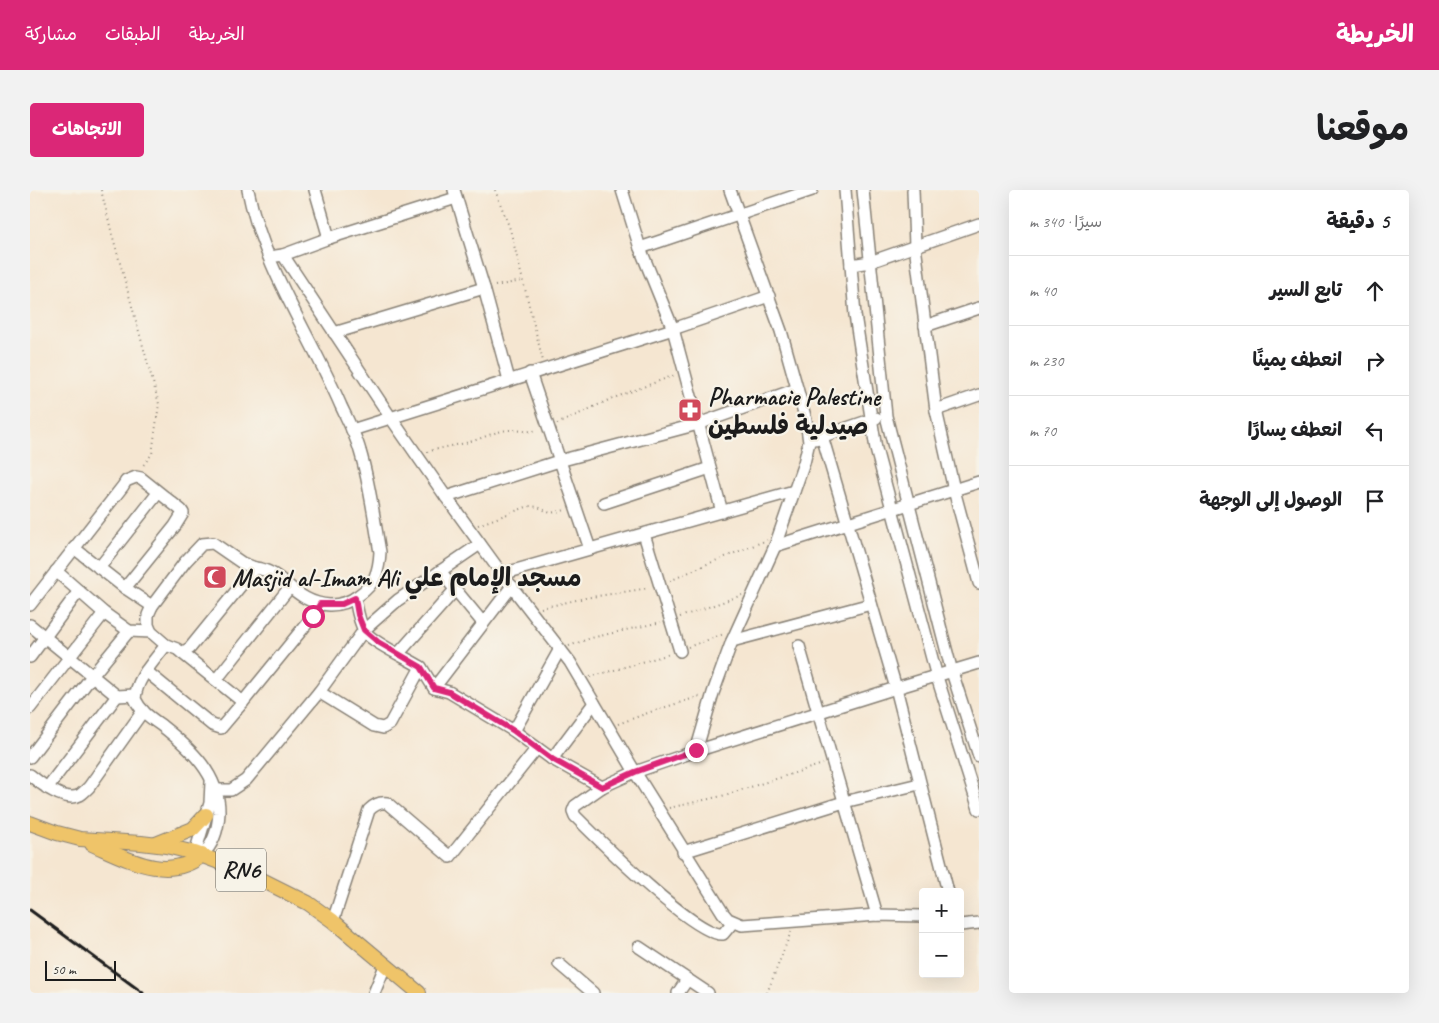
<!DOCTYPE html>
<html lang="ar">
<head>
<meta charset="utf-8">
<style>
	body { margin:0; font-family:Caveat,"Playpen Sans Arabic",sans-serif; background:#f2f2f2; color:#202124; direction:rtl }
	.controls { position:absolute; right:15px; bottom:15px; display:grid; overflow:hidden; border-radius:5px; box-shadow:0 5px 20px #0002 }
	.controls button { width:45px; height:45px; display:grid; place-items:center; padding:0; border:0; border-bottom:1px solid #e0e0e0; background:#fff; color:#202124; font:25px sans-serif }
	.scale { position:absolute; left:15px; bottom:12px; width:71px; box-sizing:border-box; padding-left:5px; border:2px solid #1c1c1c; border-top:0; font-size:14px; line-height:18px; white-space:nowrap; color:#1c1c1c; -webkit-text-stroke:4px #f7f3e8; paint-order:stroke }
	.stop { position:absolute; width:15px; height:15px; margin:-11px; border:4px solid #db2777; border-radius:50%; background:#fff }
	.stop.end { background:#db2777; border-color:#fff; box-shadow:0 1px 5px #0008 }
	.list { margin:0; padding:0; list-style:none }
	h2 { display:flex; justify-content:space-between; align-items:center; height:65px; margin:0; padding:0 20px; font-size:21px }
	h2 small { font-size:16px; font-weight:400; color:#757577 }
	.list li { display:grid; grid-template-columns:32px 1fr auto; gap:15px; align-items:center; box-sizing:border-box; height:70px; padding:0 20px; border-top:1px solid #e0e0e0 }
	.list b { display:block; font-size:19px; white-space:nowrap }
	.list em { font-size:16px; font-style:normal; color:#757577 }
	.icon { flex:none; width:28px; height:28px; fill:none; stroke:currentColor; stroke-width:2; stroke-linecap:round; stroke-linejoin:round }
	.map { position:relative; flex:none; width:949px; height:803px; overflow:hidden; direction:ltr; border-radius:5px }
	header { display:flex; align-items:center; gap:30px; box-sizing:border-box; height:70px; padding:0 25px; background:#db2777; color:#fff }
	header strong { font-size:24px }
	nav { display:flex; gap:28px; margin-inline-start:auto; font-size:18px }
	.intro { display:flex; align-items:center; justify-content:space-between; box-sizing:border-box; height:120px; padding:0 30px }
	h1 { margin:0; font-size:35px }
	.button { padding:12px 22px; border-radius:5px; background:#db2777; color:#fff; font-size:18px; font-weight:700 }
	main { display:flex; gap:30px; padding:0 30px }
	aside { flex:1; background:#fff; border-radius:5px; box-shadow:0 5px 20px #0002 }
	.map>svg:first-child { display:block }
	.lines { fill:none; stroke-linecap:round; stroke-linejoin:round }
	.minor-casing { stroke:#888176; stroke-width:14 }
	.major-casing { stroke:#888176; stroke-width:16 }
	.path { stroke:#888176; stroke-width:2; stroke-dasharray:1 4; stroke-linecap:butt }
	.minor { stroke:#fff; stroke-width:11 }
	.major { stroke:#efc469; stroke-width:14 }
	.rail { stroke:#1c1c1c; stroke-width:3 }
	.route { stroke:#db2777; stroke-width:6 }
	.labels { text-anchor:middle; stroke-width:4.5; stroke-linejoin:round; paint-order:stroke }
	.shield { fill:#f7f3e8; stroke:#5e5c59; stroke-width:1 }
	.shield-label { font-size:24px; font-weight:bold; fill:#1c1c1c }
	.poi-label { font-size:25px; font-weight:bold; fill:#1c1c1c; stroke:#f7f3e8; text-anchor:start }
</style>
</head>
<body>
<header>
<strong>الخريطة</strong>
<nav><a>الخريطة</a><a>الطبقات</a><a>مشاركة</a></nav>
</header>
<div class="intro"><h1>موقعنا</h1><a class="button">الاتجاهات</a></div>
<main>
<aside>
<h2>5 دقيقة<small>سيرًا · 340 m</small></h2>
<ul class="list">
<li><svg class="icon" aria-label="ahead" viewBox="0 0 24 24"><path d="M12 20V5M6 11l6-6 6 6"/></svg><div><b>تابع السير</b></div><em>40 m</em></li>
<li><svg class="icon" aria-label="right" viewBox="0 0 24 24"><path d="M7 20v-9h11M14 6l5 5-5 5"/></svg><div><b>انعطف يمينًا</b></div><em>230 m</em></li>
<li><svg class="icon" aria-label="left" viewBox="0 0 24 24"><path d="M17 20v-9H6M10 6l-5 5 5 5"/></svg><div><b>انعطف يسارًا</b></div><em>70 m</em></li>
<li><svg class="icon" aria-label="arrive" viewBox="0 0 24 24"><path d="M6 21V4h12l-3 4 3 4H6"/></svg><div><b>الوصول إلى الوجهة</b></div></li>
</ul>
</aside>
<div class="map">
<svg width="949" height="803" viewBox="0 0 949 803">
	<rect width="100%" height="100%" fill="#f7f3e8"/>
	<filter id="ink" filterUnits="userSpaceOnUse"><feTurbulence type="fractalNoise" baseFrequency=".02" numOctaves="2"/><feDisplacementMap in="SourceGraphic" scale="10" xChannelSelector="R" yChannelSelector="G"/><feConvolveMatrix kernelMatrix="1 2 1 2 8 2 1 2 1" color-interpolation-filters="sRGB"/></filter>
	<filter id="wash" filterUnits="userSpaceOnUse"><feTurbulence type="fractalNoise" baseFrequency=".0096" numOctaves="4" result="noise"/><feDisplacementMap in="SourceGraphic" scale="20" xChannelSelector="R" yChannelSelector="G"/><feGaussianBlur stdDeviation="1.12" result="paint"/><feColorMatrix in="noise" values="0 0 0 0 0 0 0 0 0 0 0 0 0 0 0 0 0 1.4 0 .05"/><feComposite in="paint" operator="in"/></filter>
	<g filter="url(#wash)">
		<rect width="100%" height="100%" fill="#f5e6d1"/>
	</g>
	<g filter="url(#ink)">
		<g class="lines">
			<g class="minor-casing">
				<g id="minor">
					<path d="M285 0 299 48"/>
					<path d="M424 0 454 98 479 190"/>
					<path d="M592 0 610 58 643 139 692 322"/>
					<path d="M815 0 825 125 846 259 907 487 949 619"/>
					<path d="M833 0 856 226 922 482 949 566"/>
					<path d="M883 0 885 56 906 220 924 300 949 393"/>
					<path d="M610 58 782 0"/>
					<path d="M253 65 299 48 426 8"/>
					<path d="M239 67 253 65 361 228 416 307 472 384 540 472 605 582 693 723 698 729 712 735 847 725 893 726"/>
					<path d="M821 75 840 72 949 34"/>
					<path d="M895 136 949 118"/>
					<path d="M304 143 454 98"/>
					<path d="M500 183 560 359"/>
					<path d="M906 220 949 205"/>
					<path d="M322 240 643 139 739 106"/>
					<path d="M792 246 866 498 918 702"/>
					<path d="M785 249 846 228"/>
					<path d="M416 307 529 271 668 234 767 199"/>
					<path d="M574 313 680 278"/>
					<path d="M614 344 650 461"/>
					<path d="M745 356 949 292"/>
					<path d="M44 358 95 398 122 416"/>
					<path d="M69 378 128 303"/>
					<path d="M26 381 74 423 99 441 121 442"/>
					<path d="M410 381 453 433"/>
					<path d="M472 384 764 301"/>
					<path d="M0 415 93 296 96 291 106 287 111 288 151 320 153 323 145 336 95 398"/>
					<path d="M0 435 87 506 105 505"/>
					<path d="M702 451 841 414"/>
					<path d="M136 455 147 459 152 463 160 458 225 378C255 381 263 413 300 415 312 415 320 412 329 405 345 394 349 381 350 362 344 329 340 294 330 261 326 246 318 231 311 216 280 144 233 77 218 0"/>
					<path d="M769 456 847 725"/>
					<path d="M369 463 425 400"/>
					<path d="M0 467 49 401"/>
					<path d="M391 477 404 498 419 502 484 541 522 569 572 597"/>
					<path d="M116 481 182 535 191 538 213 512 152 463"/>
					<path d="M186 490 260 397"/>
					<path d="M404 498 482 396"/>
					<path d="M289 502 344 536 353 538 360 534 391 477C377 468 345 454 335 442 329 433 327 419 325 408"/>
					<path d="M213 512 283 426 290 414"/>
					<path d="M0 518 74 423"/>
					<path d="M484 541 530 459"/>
					<path d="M666 561 683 503 702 451 745 356 774 273 779 252 776 230 751 141 700 0"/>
					<path d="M0 567 62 486 99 441"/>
					<path d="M522 569 564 513"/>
					<path d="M0 585C11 594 35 613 50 605 53 603 57 599 59 597L113 521"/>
					<path d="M17 598 87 506"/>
					<path d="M187 600H201L216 590 289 502 334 440 368 410 450 354"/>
					<path d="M653 662 814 612 889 594"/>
					<path d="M165 663 180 613 181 592"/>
					<path d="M172 665C184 654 188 640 189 623 190 585 160 558 132 536 121 528 111 522 105 509 106 489 124 471 136 455L121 442 118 435V425L122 416 155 372 172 354 183 353 212 373 225 378"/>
					<path d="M303 731 339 620C344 615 350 612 357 613L420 667 507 558"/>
					<path d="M703 732 693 744C666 747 567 648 545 626L543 621 545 616 572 597 605 582 666 561 866 498 949 473"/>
					<path d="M930 735 949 733"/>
					<path d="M609 757 678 803"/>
					<path d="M529 774 563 803"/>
					<path d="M344 803 355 776"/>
					<path d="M648 803 657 790"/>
				</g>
			</g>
			<g class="major-casing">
				<g id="major">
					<path d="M0 633 27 643 50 649 111 653 136 656 165 663 218 683 278 713 303 731 389 803"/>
					<path d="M62 654C97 669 138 693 172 665"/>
					<path d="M126 654 163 639 176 625"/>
				</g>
			</g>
			<g class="path">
				<path d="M71 0 82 44 129 214 122 264 111 278"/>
				<path d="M465 0 480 39 513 171"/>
				<path d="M465 96 492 91"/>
				<path d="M527 234 581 209 645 185"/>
				<path d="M397 262C410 258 422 256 435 253 451 250 465 240 481 240 492 240 496 243 508 240"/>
				<path d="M448 335 499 316 508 317 520 323 536 320"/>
				<path d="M640 391 670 377 737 350"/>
				<path d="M511 418 555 408 619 398"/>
				<path d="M650 427 712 405"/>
				<path d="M539 456 561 448 631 432"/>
				<path d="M658 457 694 444"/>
				<path d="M560 487 640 464"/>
				<path d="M588 534 623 521 671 506"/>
				<path d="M639 618 692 606 793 574"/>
				<path d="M737 803 761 742"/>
			</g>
			<use href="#minor" class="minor"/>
			<use href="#major" class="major"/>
			<path class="rail" d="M0 720 113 803"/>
		</g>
	</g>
	<g class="lines" filter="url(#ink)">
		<path class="route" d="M283 426 290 414H312L325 408 328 425 334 440 348 452 391 477 404 498 419 502 484 541 522 569 572 597 605 582 666 560"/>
	</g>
	<defs>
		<g id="pharmacy-square" transform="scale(1.25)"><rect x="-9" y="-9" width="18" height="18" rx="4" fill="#d1495b" stroke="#f7f3e8"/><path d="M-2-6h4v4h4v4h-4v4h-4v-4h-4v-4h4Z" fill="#fff"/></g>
		<g id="mosque-square" transform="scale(1.25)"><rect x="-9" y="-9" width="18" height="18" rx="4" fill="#d1495b" stroke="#f7f3e8"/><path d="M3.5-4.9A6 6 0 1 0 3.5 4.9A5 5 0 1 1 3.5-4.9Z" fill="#fff"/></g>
	</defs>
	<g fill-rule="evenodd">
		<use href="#pharmacy-square" x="660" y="220"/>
		<use href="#mosque-square" x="185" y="387"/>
	</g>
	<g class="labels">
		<rect class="shield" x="186" y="658.5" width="50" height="43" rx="4"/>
		<g class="shield-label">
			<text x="211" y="688">RN6</text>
		</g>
		<g class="poi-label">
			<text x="678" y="215">Pharmacie Palestine<tspan x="678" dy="29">صيدلية فلسطين</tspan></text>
			<text x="202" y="396">Masjid al-Imam Ali مسجد الإمام علي</text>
		</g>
	</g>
</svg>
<div class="controls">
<button>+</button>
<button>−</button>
</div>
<div class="scale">50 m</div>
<div class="stop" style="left:283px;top:426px"></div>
<div class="stop end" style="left:666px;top:560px"></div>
</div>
</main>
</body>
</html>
